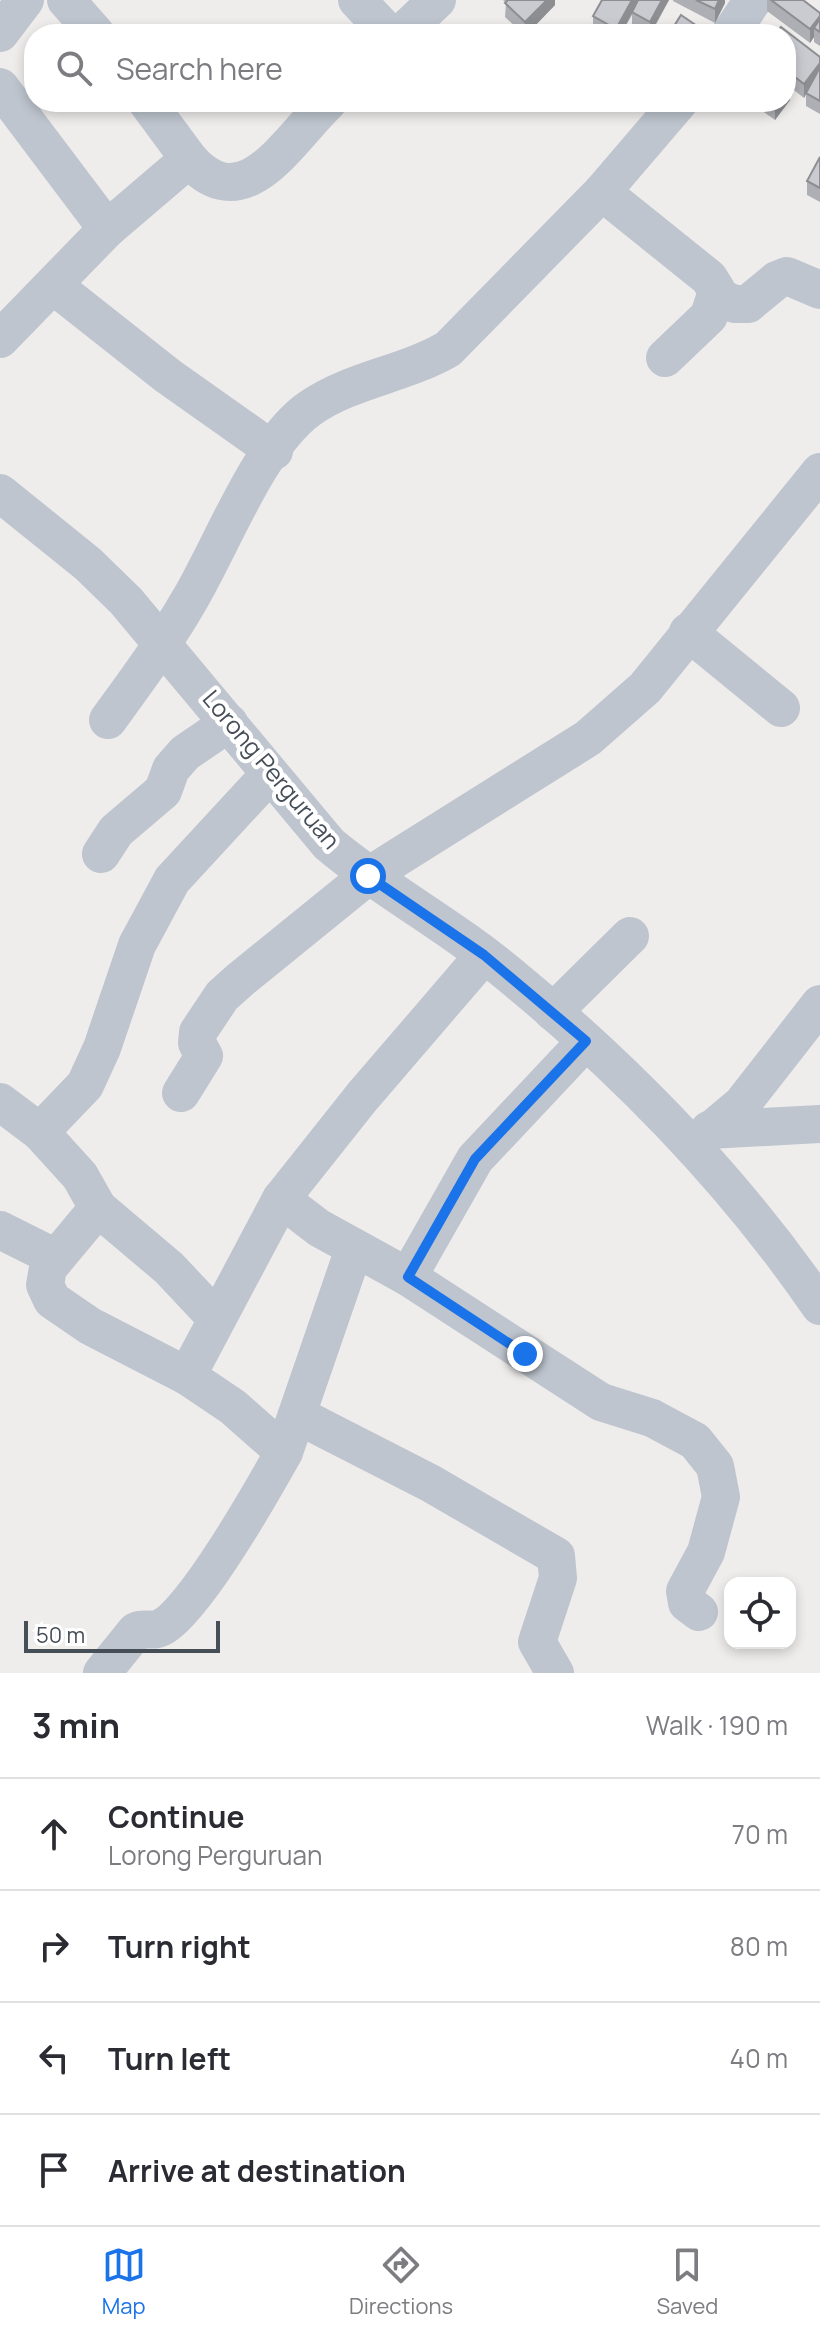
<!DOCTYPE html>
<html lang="en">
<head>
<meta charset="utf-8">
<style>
	body { margin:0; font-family:Manrope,sans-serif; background:#f2f2f3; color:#2b2b33 }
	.controls { position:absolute; right:24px; bottom:24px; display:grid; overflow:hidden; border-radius:16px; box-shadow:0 4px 12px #0003 }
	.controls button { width:72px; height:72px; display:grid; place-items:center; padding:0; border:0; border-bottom:2px solid #e1e1e2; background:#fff; color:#2b2b33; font:40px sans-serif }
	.scale { position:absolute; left:24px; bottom:20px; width:196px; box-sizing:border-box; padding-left:8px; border:4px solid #464e58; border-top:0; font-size:22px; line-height:28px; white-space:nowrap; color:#464e58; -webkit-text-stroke:6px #fff; paint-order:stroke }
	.stop { position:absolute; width:24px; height:24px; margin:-18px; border:6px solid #1a73e8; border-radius:50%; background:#fff }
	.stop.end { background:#1a73e8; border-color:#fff; box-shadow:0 2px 8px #0008 }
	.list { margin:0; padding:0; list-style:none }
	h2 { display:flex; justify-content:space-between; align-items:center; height:104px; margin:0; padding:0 32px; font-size:34px }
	h2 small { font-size:26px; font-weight:400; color:#7c7c81 }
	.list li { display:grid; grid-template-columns:52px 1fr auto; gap:24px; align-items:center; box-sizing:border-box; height:112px; padding:0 32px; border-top:2px solid #e1e1e2 }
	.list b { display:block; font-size:30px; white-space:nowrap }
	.list p { margin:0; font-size:26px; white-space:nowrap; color:#7c7c81 }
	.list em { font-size:26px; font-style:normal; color:#7c7c81 }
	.icon { flex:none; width:44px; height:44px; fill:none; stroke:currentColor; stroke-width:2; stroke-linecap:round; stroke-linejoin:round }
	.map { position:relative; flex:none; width:820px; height:1673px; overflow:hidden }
	.search { position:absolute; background:#fff; box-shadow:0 4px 12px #0003; left:24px; right:24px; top:24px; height:88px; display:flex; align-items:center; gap:20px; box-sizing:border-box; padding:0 28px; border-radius:32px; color:#7c7c81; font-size:30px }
	.sheet { height:552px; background:#fff }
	nav { display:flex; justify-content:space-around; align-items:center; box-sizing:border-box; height:112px; border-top:2px solid #e1e1e2; background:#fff; font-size:22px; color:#7c7c81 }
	nav a { display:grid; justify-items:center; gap:4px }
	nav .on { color:#1a73e8 }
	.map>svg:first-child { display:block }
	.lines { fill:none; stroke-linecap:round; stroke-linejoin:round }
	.minor { stroke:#bec5ce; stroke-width:38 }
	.wall { fill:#aeafb4 }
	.shaded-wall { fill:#8d8e92 }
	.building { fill:#cacbd1; stroke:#8d8e92; stroke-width:2 }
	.route { stroke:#1a73e8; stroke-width:10 }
	.labels { text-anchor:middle; stroke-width:8; stroke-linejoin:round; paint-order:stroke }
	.street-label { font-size:24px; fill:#464e58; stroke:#fff }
</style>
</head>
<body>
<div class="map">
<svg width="820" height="1673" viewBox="0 0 820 1673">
	<rect width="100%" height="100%" fill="#efecec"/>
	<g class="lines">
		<g class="minor">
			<path d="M66 0 96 34"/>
			<path d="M357 0 389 34"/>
			<path d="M0 33 25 0"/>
			<path d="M401 34 437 0"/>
			<path d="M730 34 753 0"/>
			<path d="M0 87 107 229"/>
			<path d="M147 102 189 159"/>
			<path d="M602 192 709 278 717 291 709 316 665 358"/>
			<path d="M54 286 168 376 274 451"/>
			<path d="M717 297 735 304H748L777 280 787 276 820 290"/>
			<path d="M0 339 107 229 189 159C244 222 288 140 328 102"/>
			<path d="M0 493 88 564 126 601 329 844C386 892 453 927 510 975 627 1071 734 1181 820 1306"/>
			<path d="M688 632 781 708"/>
			<path d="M108 720C137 680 166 641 190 599 222 545 259 445 309 409 352 379 403 375 448 349L602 192 679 102"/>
			<path d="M101 854 116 831 163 791 171 769 185 753 229 723"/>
			<path d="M484 955 362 1097 281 1199 319 1228 408 1277 601 1402 652 1418 695 1441 715 1466 721 1497 706 1552 685 1591 687 1603 699 1612"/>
			<path d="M553 1012 630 936"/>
			<path d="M181 1093 204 1056 197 1043 198 1032 222 996 241 979 368 876 588 738 645 688 820 472"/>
			<path d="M0 1102 40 1132"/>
			<path d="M709 1130 820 1124"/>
			<path d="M692 1146 742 1104 820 1004"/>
			<path d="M281 1199 187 1376 233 1407 284 1452 354 1249"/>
			<path d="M98 1208 169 1268 216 1318"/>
			<path d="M0 1230 54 1257"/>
			<path d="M408 1277 475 1159 586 1041"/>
			<path d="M187 1376 90 1326 52 1300 45 1285 48 1268 98 1208 80 1176 40 1132 85 1085 102 1048 137 945 172 880 269 775"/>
			<path d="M297 1415 430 1483 556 1556 558 1578 537 1642 555 1673"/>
			<path d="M102 1673 136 1631C145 1627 152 1632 160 1628 192 1616 265 1486 284 1452"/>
		</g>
	</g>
	<g class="wall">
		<path d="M503 0H555V5L527 34H523L505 17 506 3Z"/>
		<path d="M669 0 652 32 655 34H648L632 26V15L621 34H601L593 29V16Z"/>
		<path d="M673 0H725V3L715 23 673 1Z"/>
		<path d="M767 0H803L820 13V46L814 42V37L810 43 767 11Z"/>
		<path d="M786 34 820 57V114L806 106V95L804 98 790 87V100L775 120 750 102H786Z"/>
		<path d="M820 157V202L807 195V181Z"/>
	</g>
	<g class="shaded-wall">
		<path d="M547 0H555V5L527 34H525V22Z"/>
		<path d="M632 0H639L621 34H616V29Z"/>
		<path d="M662 0H669L650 34V22Z"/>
		<path d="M719 0H725V3L715 23V9Z"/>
		<path d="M820 16V29L814 28V37L810 43V29Z"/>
		<path d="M820 63V76L806 93 804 98V84Z"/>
		<path d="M790 86V100L775 120V107L778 102H786V92Z"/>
	</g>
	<g class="building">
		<path d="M508 0H547L525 22 505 3Z"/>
		<path d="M602 0H632L616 29 593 16Z"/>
		<path d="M638 0H662L650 22 632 12Z"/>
		<path d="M696 0H719L715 9Z"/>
		<path d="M771 0H803L820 13V16L810 29Z"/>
		<path d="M681 15 697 26 691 34H669Z"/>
		<path d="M820 19V32L814 28Z"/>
		<path d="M781 27 820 57V63L804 84 786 70V34H776Z"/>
		<path d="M819 69 820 70V101L806 93Z"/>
		<path d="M769 102H778L775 107Z"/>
		<path d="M820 157V188L807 181Z"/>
	</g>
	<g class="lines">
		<path class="route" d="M368 876 484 955 586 1041 475 1159 408 1277 525 1354"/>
	</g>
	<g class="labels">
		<g class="street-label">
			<text transform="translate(271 770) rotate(50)" y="8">Lorong Perguruan</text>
		</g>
	</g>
</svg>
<div class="controls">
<button><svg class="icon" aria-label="locate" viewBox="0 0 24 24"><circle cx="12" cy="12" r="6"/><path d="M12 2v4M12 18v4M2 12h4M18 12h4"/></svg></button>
</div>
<div class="scale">50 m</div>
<div class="stop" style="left:368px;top:876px"></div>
<div class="stop end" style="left:525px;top:1354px"></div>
<div class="search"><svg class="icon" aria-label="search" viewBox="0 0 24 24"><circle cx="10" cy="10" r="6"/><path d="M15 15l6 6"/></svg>Search here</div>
</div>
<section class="sheet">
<h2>3 min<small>Walk · 190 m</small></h2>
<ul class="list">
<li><svg class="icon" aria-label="ahead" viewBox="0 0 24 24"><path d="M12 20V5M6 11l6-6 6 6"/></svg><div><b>Continue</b><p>Lorong Perguruan</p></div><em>70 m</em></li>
<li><svg class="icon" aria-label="right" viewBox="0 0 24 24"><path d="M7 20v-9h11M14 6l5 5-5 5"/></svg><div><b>Turn right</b></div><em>80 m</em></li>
<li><svg class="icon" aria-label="left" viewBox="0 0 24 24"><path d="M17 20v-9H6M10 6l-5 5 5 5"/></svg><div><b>Turn left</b></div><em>40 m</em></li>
<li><svg class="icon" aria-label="arrive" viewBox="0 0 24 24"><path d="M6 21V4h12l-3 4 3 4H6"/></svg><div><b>Arrive at destination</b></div></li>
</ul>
</section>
<nav>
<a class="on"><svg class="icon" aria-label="map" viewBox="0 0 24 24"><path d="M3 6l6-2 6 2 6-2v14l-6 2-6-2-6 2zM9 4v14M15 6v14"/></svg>Map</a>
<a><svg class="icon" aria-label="directions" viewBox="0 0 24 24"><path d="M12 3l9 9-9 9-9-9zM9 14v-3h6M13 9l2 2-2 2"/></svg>Directions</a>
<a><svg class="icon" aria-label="saved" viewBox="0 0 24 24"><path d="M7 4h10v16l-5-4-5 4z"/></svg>Saved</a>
</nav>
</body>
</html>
